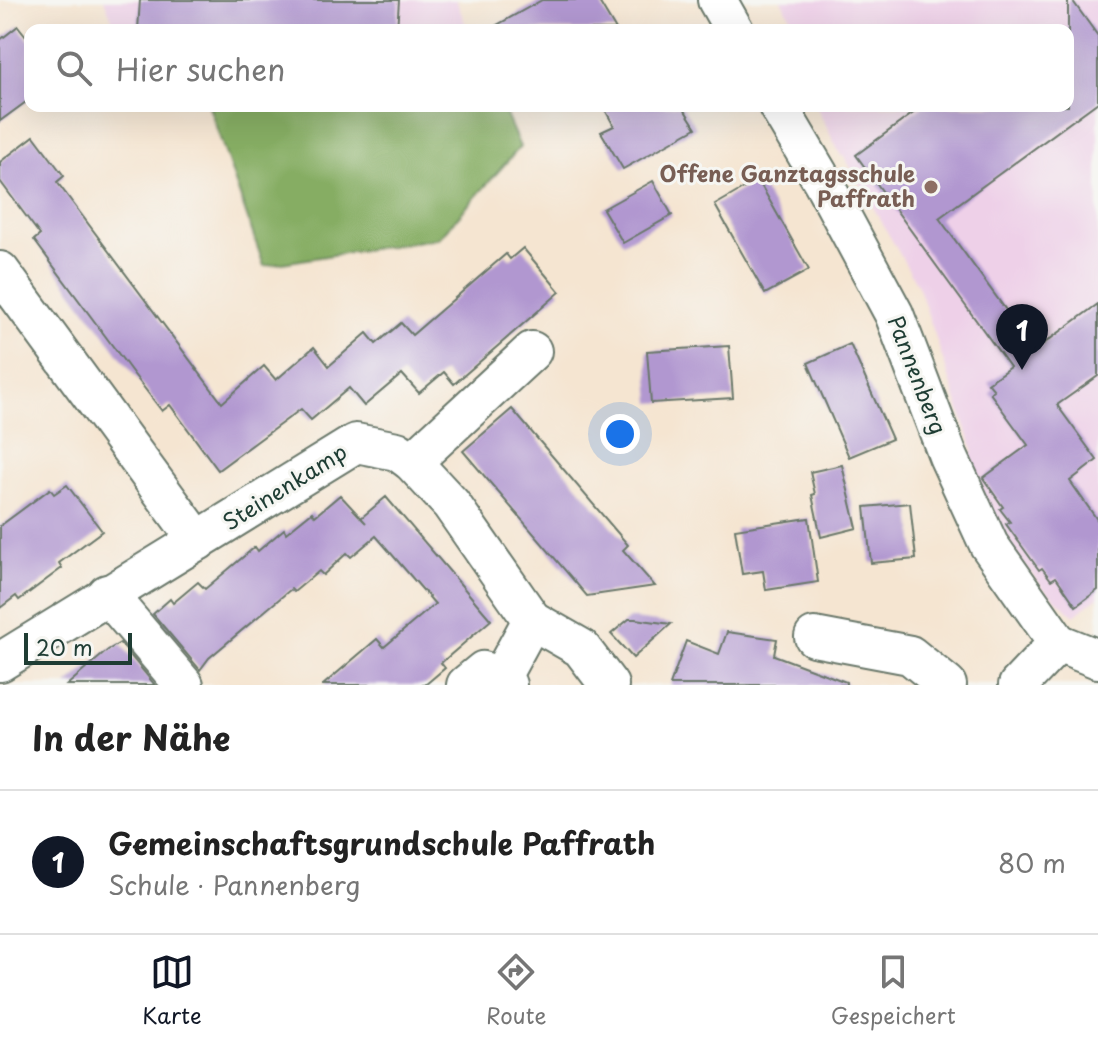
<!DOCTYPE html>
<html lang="de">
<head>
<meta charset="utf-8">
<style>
	body { margin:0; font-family:"Playpen Sans",sans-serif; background:#f2f2f2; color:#222 }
	.scale { position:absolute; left:24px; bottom:20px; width:108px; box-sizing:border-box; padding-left:8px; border:4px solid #1f3d34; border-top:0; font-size:22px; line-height:28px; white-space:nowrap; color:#1f3d34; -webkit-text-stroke:6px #f6f6f2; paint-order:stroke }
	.you { position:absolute; left:620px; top:434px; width:28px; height:28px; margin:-20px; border:6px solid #fff; border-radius:50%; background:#1a73e8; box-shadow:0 0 0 12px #1a73e833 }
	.badge { display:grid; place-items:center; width:52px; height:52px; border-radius:50%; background:#111827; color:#fff; font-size:26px; font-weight:700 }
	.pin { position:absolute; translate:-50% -66px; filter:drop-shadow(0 2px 4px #0008) }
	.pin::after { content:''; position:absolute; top:42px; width:28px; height:24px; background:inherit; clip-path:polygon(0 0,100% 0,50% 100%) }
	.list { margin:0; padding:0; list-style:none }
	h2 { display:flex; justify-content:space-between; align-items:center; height:104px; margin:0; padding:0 32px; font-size:34px }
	h2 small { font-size:26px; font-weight:400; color:#767676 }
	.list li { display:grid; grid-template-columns:52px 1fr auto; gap:24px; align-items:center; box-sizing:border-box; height:144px; padding:0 32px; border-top:2px solid #e0e0e0 }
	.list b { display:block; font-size:30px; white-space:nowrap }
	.list p { margin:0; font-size:26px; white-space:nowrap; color:#767676 }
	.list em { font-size:26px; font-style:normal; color:#767676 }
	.icon { flex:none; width:44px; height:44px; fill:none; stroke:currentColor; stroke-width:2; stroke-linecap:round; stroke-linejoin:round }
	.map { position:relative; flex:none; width:1098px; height:685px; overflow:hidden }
	.search { position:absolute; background:#fff; box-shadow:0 8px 32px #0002; left:24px; right:24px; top:24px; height:88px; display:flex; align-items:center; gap:20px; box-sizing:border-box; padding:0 28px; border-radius:16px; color:#767676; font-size:30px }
	.sheet { height:248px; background:#fff }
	nav { display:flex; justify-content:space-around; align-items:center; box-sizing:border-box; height:112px; border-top:2px solid #e0e0e0; background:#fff; font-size:22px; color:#767676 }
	nav a { display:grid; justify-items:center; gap:4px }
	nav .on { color:#111827 }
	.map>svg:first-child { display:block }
	.built { fill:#eed0e8 }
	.forest { fill:#86ad64; stroke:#52754c; stroke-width:2 }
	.building { fill:#b197d0 }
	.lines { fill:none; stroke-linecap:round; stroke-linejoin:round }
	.minor-casing { stroke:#6a786b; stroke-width:42 }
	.minor { stroke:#fff; stroke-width:38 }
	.education-dot { fill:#8d6e63; stroke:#f6f6f2; stroke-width:3 }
	.labels { text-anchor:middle; stroke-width:6; stroke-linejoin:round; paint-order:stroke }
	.education-label { font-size:22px; font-weight:bold; fill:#785e54; stroke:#f6f6f2; text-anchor:end }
	.street-label { font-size:22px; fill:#1f3d34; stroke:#f6f6f2 }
</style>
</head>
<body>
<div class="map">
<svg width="1098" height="685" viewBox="0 0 1098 685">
	<rect width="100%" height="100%" fill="#f6f6f2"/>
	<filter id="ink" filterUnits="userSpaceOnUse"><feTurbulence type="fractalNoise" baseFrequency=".0125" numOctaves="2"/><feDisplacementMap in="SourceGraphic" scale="16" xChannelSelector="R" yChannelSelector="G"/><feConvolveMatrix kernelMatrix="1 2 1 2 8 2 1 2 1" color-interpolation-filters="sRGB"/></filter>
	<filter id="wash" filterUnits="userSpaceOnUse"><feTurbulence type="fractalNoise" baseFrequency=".006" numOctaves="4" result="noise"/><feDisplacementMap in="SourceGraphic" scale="32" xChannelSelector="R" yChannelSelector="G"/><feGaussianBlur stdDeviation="1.8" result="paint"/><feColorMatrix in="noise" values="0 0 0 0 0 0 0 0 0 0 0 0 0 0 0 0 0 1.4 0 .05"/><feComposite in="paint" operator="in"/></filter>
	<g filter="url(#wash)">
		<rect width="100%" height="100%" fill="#f5e5d1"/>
		<g class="built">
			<path d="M104 0H456L468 30H117Z"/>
			<path d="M781 0H1098V597L1074 615 1043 588 1012 549 961 459 974 452 919 288 844 156H841L816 106H1068V30H798Z"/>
		</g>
		<path class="forest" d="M209 106H502L520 147 439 238 264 266Z"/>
		<g id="blocks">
			<g class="building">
				<path d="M140 0H399L397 30H138Z"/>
				<path d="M542 0H598L616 30H488Z"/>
				<path d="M1068 0H1072L1098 36V102L939 218 1035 350 1098 304V376L1057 405 1097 460 1070 481 1098 521V590L1076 606 1056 577 1051 580 1042 568 1039 570 1006 524 1010 522 1000 509 1003 507 983 478 1028 445 990 393 994 390 988 383 1010 367 856 155 923 106H1068Z"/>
				<path d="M18 26 30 41V99L0 121V40Z"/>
				<path d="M603 106H682L696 128 623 169 601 132 614 126Z"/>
				<path d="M34 136 64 176 57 182 222 403 264 366 276 380 314 347 329 366 367 333 376 344 401 323 412 335 506 254 510 259 523 248 560 292 454 384 444 372 419 393 402 374 364 406 349 388 311 420 301 409 218 470 170 405 162 411 132 372 34 240 40 235 0 181V162Z"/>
				<path d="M758 180 809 270 765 294 715 205Z"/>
				<path d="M653 181 672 215 623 243 603 209Z"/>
				<path d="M850 344 892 439 849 457 808 363Z"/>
				<path d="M729 346 733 398 651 403 647 351Z"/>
				<path d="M512 409 628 545 623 550 655 586 587 596 463 451Z"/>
				<path d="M842 465 857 528 821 537 812 495 815 494 810 472Z"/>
				<path d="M67 485 102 531 59 563 62 568 19 600 16 596 0 608V526L50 489 54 494Z"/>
				<path d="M340 495 366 523 361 518 386 497 491 620 441 663 445 668 425 685H323L377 639 384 647 435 604 376 536 351 557 347 553 323 575 319 571 294 592 291 589 209 658 200 670 153 614 170 599 173 603 198 582 205 589 255 547 258 551 284 529 286 533 312 512 315 516Z"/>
				<path d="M910 503 916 559 871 563 865 507Z"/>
				<path d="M809 518 818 582 766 590 763 571 742 574 735 529Z"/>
				<path d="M629 619H635L671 624 633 658 611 634Z"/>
				<path d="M727 632 777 639 774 655 846 682V685H670L686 641 719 654Z"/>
				<path d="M120 643 155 685H67L108 650Z"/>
			</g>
		</g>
	</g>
	<g filter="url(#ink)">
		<use href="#blocks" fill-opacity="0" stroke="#6a786b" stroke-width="2"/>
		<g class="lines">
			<g class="minor-casing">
				<g id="minor">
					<path d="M717 0 734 30"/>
					<path d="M778 106 823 182 894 314 948 456 989 545 1058 643"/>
					<path d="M0 271 198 541"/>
					<path d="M412 462 532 351"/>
					<path d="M107 594 184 685"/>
					<path d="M532 620 581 648 609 685"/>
					<path d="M814 637 910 655 947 685"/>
					<path d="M1058 643 1098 659"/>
					<path d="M0 662 356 443 397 451 412 462 451 504 532 620 501 677"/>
					<path d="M466 685 483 671 501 677 507 685"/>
					<path d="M1018 685 1058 643"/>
				</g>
			</g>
			<use href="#minor" class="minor"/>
		</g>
	</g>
	<circle class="education-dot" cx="931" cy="187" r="8"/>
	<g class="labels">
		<g class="education-label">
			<text x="915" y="182">Offene Ganztagsschule<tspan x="915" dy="25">Paffrath</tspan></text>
		</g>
		<g class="street-label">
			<text transform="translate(917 375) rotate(69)" y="8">Pannenberg</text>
			<text transform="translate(285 487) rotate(-32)" y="8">Steinenkamp</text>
		</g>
	</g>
</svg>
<div class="scale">20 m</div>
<div class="you"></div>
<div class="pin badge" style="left:1022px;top:370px">1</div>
<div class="search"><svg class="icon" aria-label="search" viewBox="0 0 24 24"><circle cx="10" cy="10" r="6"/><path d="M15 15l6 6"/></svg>Hier suchen</div>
</div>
<section class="sheet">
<h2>In der Nähe<small></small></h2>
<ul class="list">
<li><span class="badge">1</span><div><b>Gemeinschaftsgrundschule Paffrath</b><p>Schule · Pannenberg</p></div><em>80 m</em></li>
</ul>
</section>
<nav>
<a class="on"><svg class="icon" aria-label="map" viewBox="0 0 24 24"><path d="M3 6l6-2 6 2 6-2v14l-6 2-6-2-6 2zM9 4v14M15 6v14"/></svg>Karte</a>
<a><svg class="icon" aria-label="directions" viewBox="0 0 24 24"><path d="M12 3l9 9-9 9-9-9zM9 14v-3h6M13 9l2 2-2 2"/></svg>Route</a>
<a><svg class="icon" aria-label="saved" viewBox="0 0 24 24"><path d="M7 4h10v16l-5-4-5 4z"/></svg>Gespeichert</a>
</nav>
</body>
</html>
